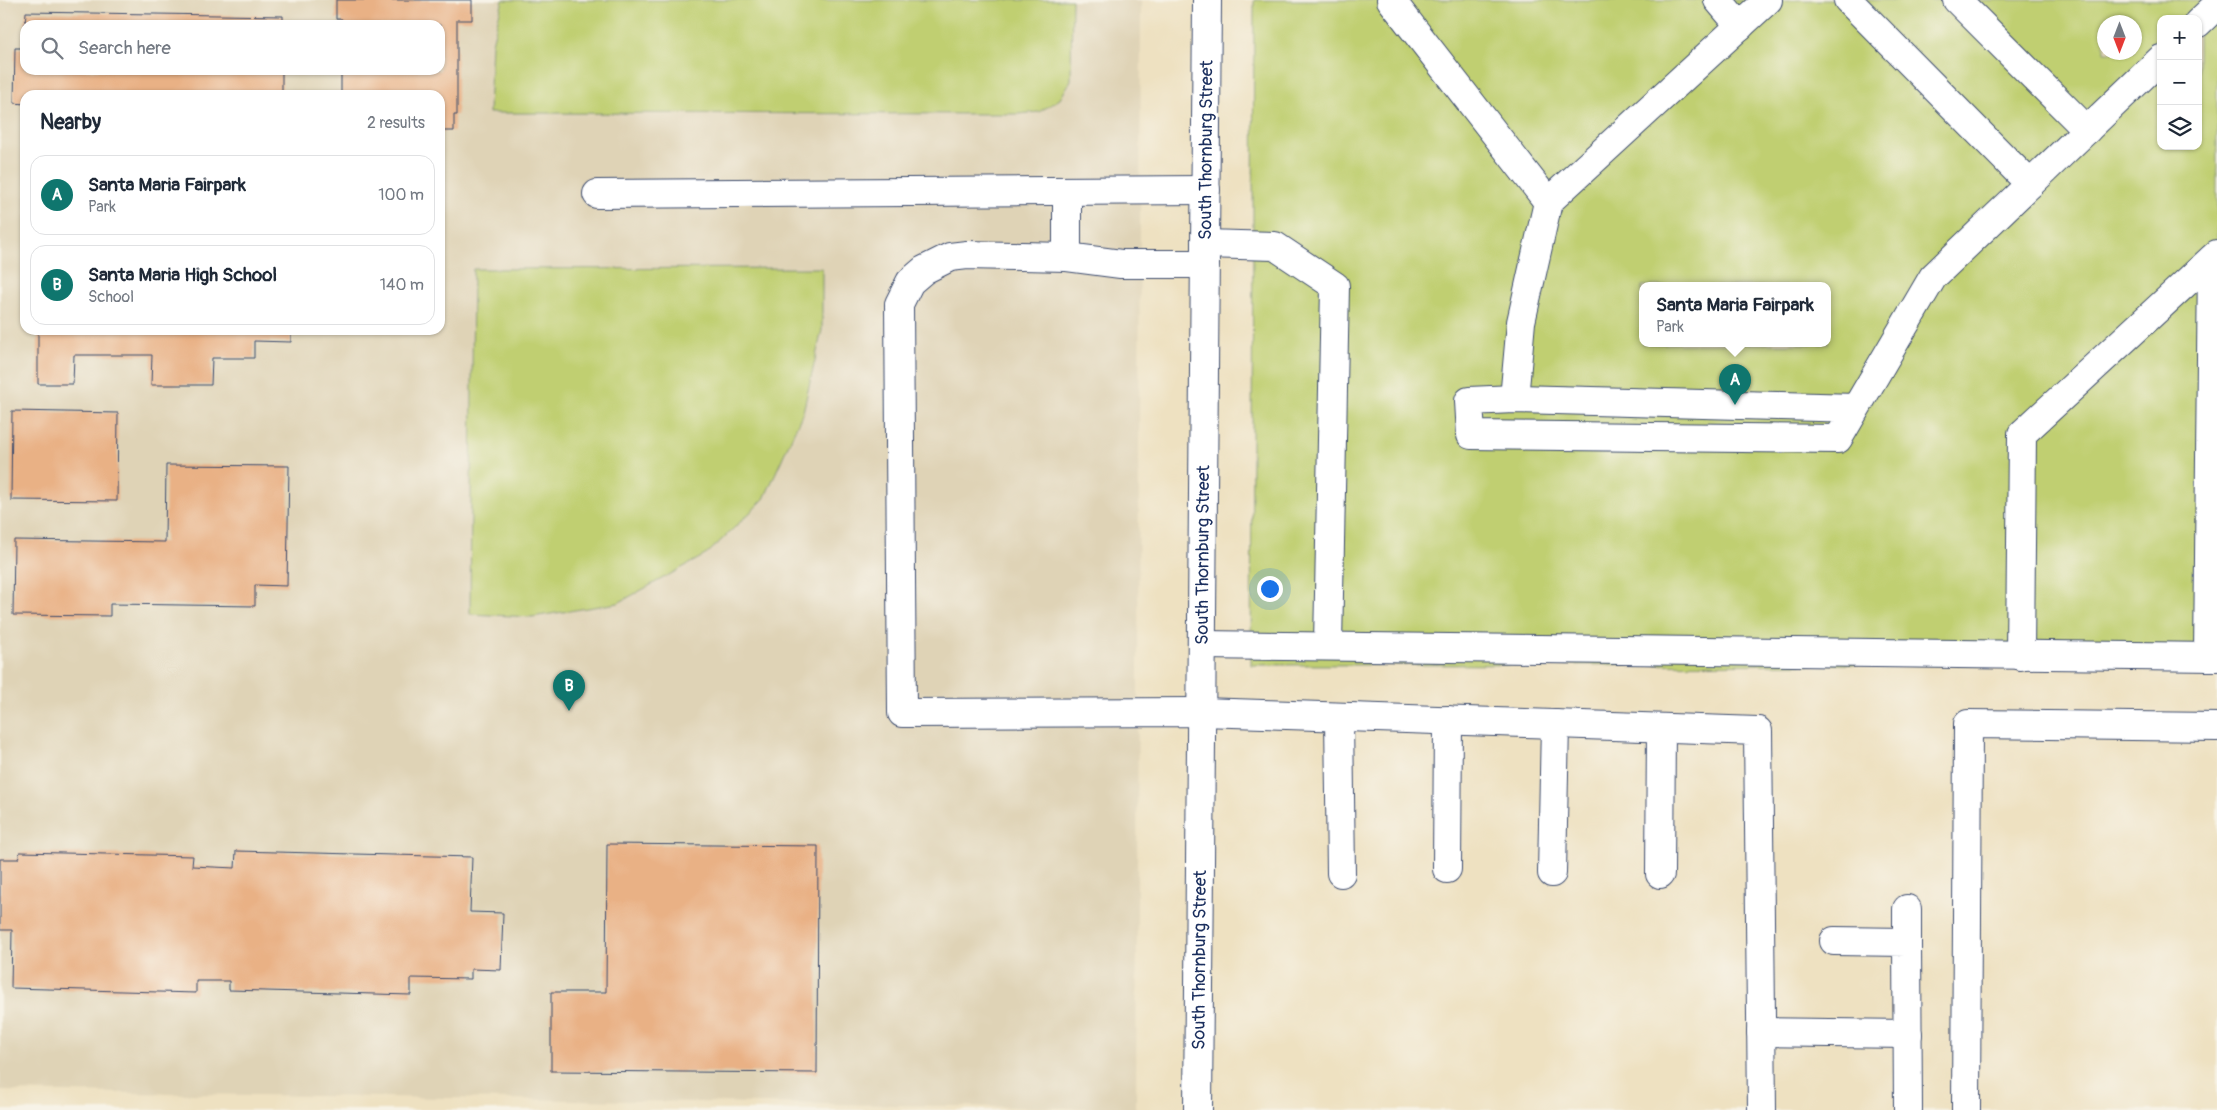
<!DOCTYPE html>
<html lang="en">
<head>
<meta charset="utf-8">
<style>
	body { margin:0; font-family:Pangolin,sans-serif; background:#f2f2f3; color:#1f2937 }
	.controls { position:absolute; right:15px; top:15px; display:grid; overflow:hidden; border-radius:10px; box-shadow:0 1px 4px #0004 }
	.controls button { width:45px; height:45px; display:grid; place-items:center; padding:0; border:0; border-bottom:1px solid #e0e1e3; background:#fff; color:#1f2937; font:25px sans-serif }
	.compass { position:absolute; left:2097px; top:15px; width:45px; height:45px; border-radius:50%; background:#fff; box-shadow:0 1px 4px #0004; rotate:180deg }
	.you { position:absolute; left:1269px; top:588px; width:18px; height:18px; margin:-12px; border:4px solid #fff; border-radius:50%; background:#1a73e8; box-shadow:0 0 0 8px #1a73e833 }
	.badge { display:grid; place-items:center; width:32px; height:32px; border-radius:50%; background:#0f766e; color:#fff; font-size:16px; font-weight:700 }
	.pin { position:absolute; translate:-50% -41px; filter:drop-shadow(0 1px 2px #0008) }
	.pin::after { content:''; position:absolute; top:26px; width:18px; height:15px; background:inherit; clip-path:polygon(0 0,100% 0,50% 100%) }
	.popup { position:absolute; left:1639px; top:282px; width:192px; height:65px; box-sizing:border-box; display:grid; place-content:center; border-radius:10px; background:#fff; filter:drop-shadow(0 1px 4px #0005); font-size:16px; white-space:nowrap; color:#747a83 }
	.popup b { font-size:19px; color:#1f2937 }
	.popup::after { content:''; position:absolute; left:50%; top:100%; margin-left:-10px; border:10px solid transparent; border-top-color:#fff }
	.list { margin:0; padding:0; list-style:none }
	h2 { display:flex; justify-content:space-between; align-items:center; height:65px; margin:0; padding:0 20px; font-size:21px }
	h2 small { font-size:16px; font-weight:400; color:#747a83 }
	.list li { display:grid; grid-template-columns:32px 1fr auto; gap:15px; align-items:center; box-sizing:border-box; height:80px; margin:0 10px 10px; padding:0 10px; border:1px solid #e0e1e3; border-radius:15px }
	.list b { display:block; font-size:19px; white-space:nowrap }
	.list p { margin:0; font-size:16px; white-space:nowrap; color:#747a83 }
	.list em { font-size:16px; font-style:normal; color:#747a83 }
	.icon { flex:none; width:28px; height:28px; fill:none; stroke:currentColor; stroke-width:2; stroke-linecap:round; stroke-linejoin:round }
	.map { position:relative; flex:none; width:2217px; height:1110px; overflow:hidden }
	.search { position:absolute; background:#fff; box-shadow:0 1px 4px #0004; left:20px; top:20px; width:425px; height:55px; display:flex; align-items:center; gap:12px; box-sizing:border-box; padding:0 18px; border-radius:15px; color:#747a83; font-size:19px }
	.panel { position:absolute; background:#fff; box-shadow:0 1px 4px #0004; left:20px; top:90px; width:425px; height:245px; border-radius:15px }
	.map>svg:first-child { display:block }
	.built { fill:#dfd3b6; fill-rule:evenodd }
	.green { fill:#c0cf71; stroke:#6e7f68; fill-rule:evenodd }
	.building { fill:#e9b185 }
	.lines { fill:none; stroke-linecap:round; stroke-linejoin:round }
	.minor-casing { stroke:#3b4a6d; stroke-width:30 }
	.minor { stroke:#fff; stroke-width:28 }
	.labels { text-anchor:middle; stroke-width:4; stroke-linejoin:round; paint-order:stroke }
	.street-label { font-size:18px; fill:#1b2f5e; stroke:#f7f3e8 }
</style>
</head>
<body>
<div class="map">
<svg width="2217" height="1110" viewBox="0 0 2217 1110">
	<rect width="100%" height="100%" fill="#f7f3e8"/>
	<filter id="ink" filterUnits="userSpaceOnUse"><feTurbulence type="fractalNoise" baseFrequency=".02" numOctaves="2"/><feDisplacementMap in="SourceGraphic" scale="10" xChannelSelector="R" yChannelSelector="G"/><feConvolveMatrix kernelMatrix="1 2 1 2 8 2 1 2 1" color-interpolation-filters="sRGB"/></filter>
	<filter id="wash" filterUnits="userSpaceOnUse"><feTurbulence type="fractalNoise" baseFrequency=".0096" numOctaves="4" result="noise"/><feDisplacementMap in="SourceGraphic" scale="20" xChannelSelector="R" yChannelSelector="G"/><feGaussianBlur stdDeviation="1.12" result="paint"/><feColorMatrix in="noise" values="0 0 0 0 0 0 0 0 0 0 0 0 0 0 0 0 0 1.4 0 .05"/><feComposite in="paint" operator="in"/></filter>
	<g filter="url(#wash)">
		<rect width="100%" height="100%" fill="#eee1c1"/>
		<path class="built" d="M0 0H1141L1136 1109 0 1091ZM25 25H440V70H25ZM25 95H440V330H25Z"/>
		<g class="green">
			<path d="M503 0H1072L1071 80 1060 99 1039 112 1018 114 489 113 492 43Z"/>
			<path d="M1254 0H2217V664L1251 665ZM2161 19H2198V146H2161ZM2104 22H2134V52H2104ZM1642 286H1828V344H1642Z"/>
			<path d="M822 268V330L803 412 764 499 707 554 618 603 532 617 470 614 473 269Z"/>
		</g>
		<g id="blocks">
			<g class="building">
				<path d="M336 0H472V20H457V115H454V131H440V95H341V70H440V25H342V19H336Z"/>
				<path d="M26 12 283 16V25H25Z"/>
				<path d="M15 48H25V70H282V95H25V104L14 103Z"/>
				<path d="M38 330H291V342L254 341V358H212L211 385H151L152 355H74L73 384H38Z"/>
				<path d="M12 411 118 413 117 501 11 500Z"/>
				<path d="M166 465 289 466 287 586 255 585V606L110 604V616L13 615 14 540 165 542Z"/>
				<path d="M607 844 818 846 817 1073 551 1071V992H606Z"/>
				<path d="M236 851 472 857 470 912 503 913 501 970 471 969V979L411 978V995L229 990V981H196V993L11 988 12 930H0V859H18L20 852 193 856 192 866 235 868Z"/>
			</g>
		</g>
	</g>
	<g filter="url(#ink)">
		<use href="#blocks" fill-opacity="0" stroke="#3b4a6d" stroke-width="1"/>
		<g class="lines">
			<g class="minor-casing">
				<g id="minor">
					<path d="M1391 0 1548 202 1768 0"/>
					<path d="M1718 0 1740 26"/>
					<path d="M1848 0 2030 184"/>
					<path d="M1957 0 2087 130"/>
					<path d="M2198 23 2217 5"/>
					<path d="M1067 191V257"/>
					<path d="M597 194 1206 190"/>
					<path d="M1205 244 1275 246 1335 286 1328 645"/>
					<path d="M1205 264H1121L1067 257 967 255 950 257 924 270 910 282 899 304 902 713 1202 712 1758 731 1762 1110"/>
					<path d="M1514 399 1521 322 1548 202"/>
					<path d="M1856 408 1514 399 1469 401 1471 435 1838 439 1933 277 2161 59"/>
					<path d="M1202 645 2217 657"/>
					<path d="M2020 656 2022 434 2217 254"/>
					<path d="M2208 657 2212 259"/>
					<path d="M1339 717 1341 873"/>
					<path d="M1447 869 1448 720"/>
					<path d="M1552 873 1555 724"/>
					<path d="M1660 874 1661 728"/>
					<path d="M1907 909V942"/>
					<path d="M1834 941 1907 942 1908 1110"/>
					<path d="M1761 1032 1908 1034"/>
					<path id="s1" d="M1198 1110 1207 0"/>
					<path d="M1966 1110 1968 724 2217 727"/>
				</g>
			</g>
			<use href="#minor" class="minor"/>
		</g>
	</g>
	<g class="labels">
		<g class="street-label">
			<text dy="6" stroke="none"><textPath href="#s1" startOffset="960">South Thornburg Street</textPath></text>
			<text dy="6" stroke="none"><textPath href="#s1" startOffset="555">South Thornburg Street</textPath></text>
			<text dy="6" stroke="none"><textPath href="#s1" startOffset="150">South Thornburg Street</textPath></text>
		</g>
	</g>
</svg>
<div class="controls">
<button>+</button>
<button>−</button>
<button><svg class="icon" aria-label="layers" viewBox="0 0 24 24"><path d="M12 4l9 5-9 5-9-5zM3 14l9 5 9-5"/></svg></button>
</div>
<svg class="compass" viewBox="-18 -18 36 36"><path d="M0-13l5 13h-10z" fill="#e53935"/><path d="M0 13l5-13h-10z" fill="#747a83"/></svg>
<div class="you"></div>
<div class="pin badge" style="left:1735px;top:405px">A</div>
<div class="popup"><b>Santa Maria Fairpark</b>Park</div>
<div class="pin badge" style="left:569px;top:711px">B</div>
<div class="search"><svg class="icon" aria-label="search" viewBox="0 0 24 24"><circle cx="10" cy="10" r="6"/><path d="M15 15l6 6"/></svg>Search here</div>
<section class="panel">
<h2>Nearby<small>2 results</small></h2>
<ul class="list">
<li><span class="badge">A</span><div><b>Santa Maria Fairpark</b><p>Park</p></div><em>100 m</em></li>
<li><span class="badge">B</span><div><b>Santa Maria High School</b><p>School</p></div><em>140 m</em></li>
</ul>
</section>
</div>
</body>
</html>
